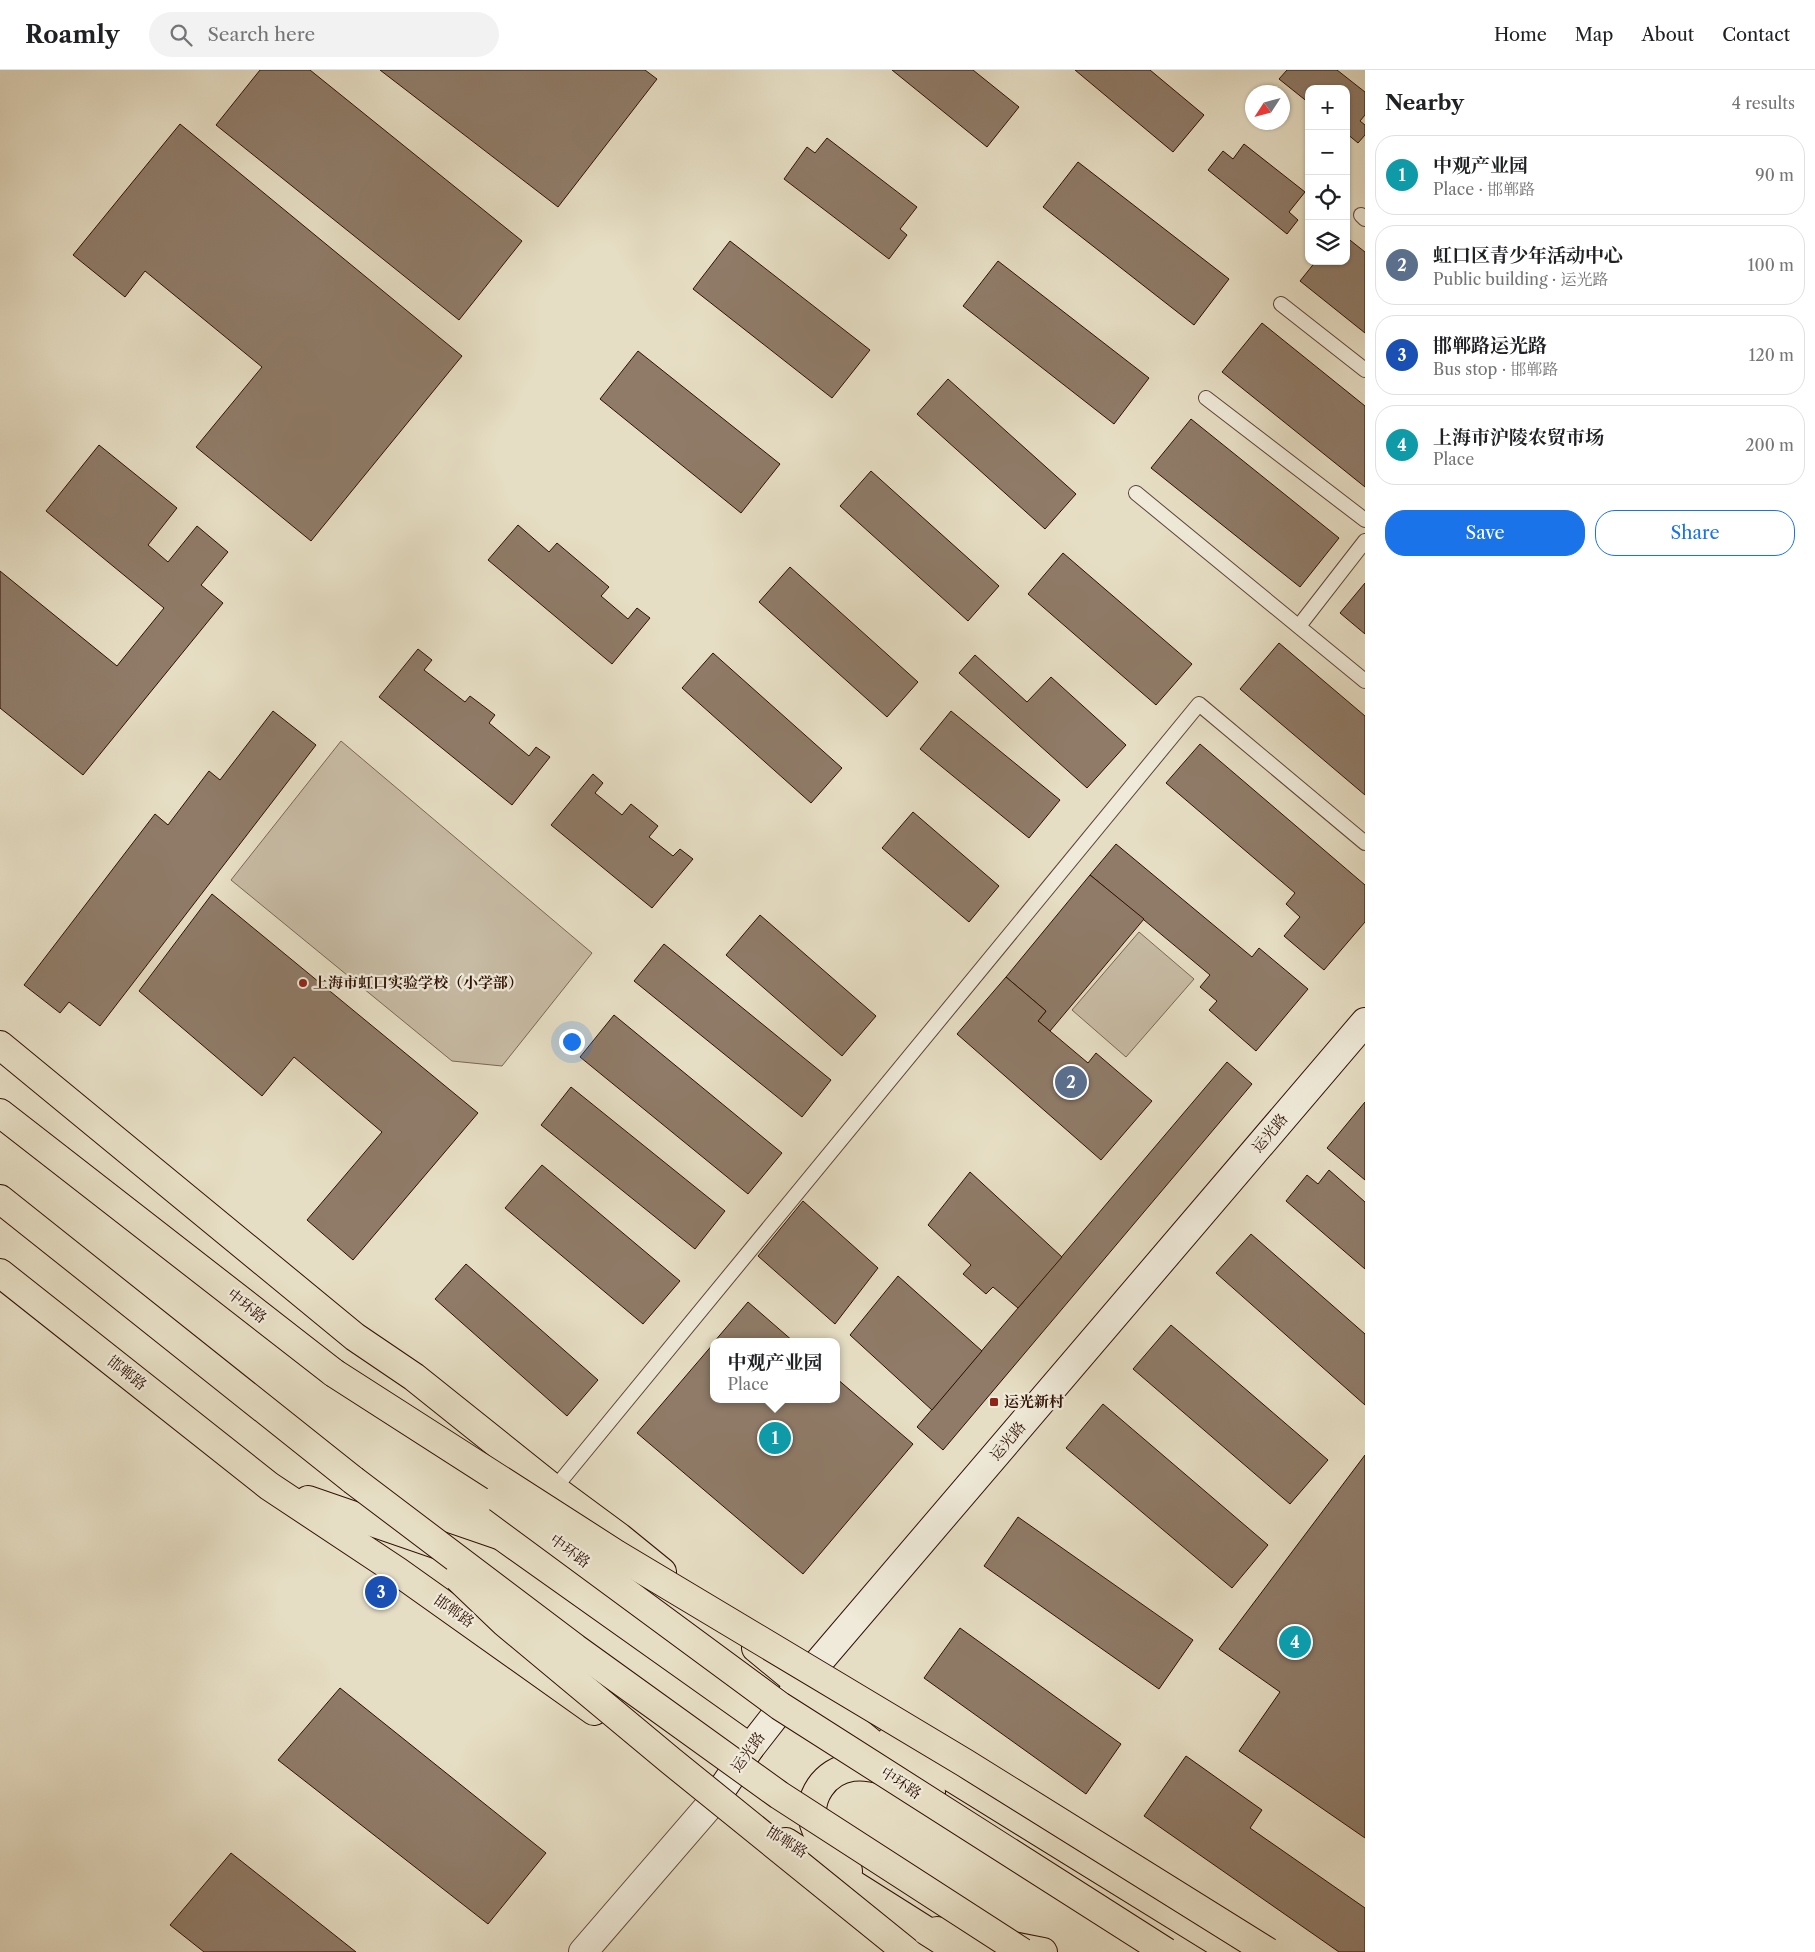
<!DOCTYPE html>
<html lang="en">
<head>
<meta charset="utf-8">
<style>
	body { margin:0; font-family:"Libre Caslon Text","Noto Serif SC",serif; background:#f2f2f2; color:#202124 }
	.controls { position:absolute; right:15px; top:15px; display:grid; overflow:hidden; border-radius:10px; box-shadow:0 1px 4px #0004 }
	.controls button { width:45px; height:45px; display:grid; place-items:center; padding:0; border:0; border-bottom:1px solid #e0e0e0; background:#fff; color:#202124; font:25px sans-serif }
	.compass { position:absolute; left:1245px; top:15px; width:45px; height:45px; border-radius:50%; background:#fff; box-shadow:0 1px 4px #0004; rotate:234deg }
	.you { position:absolute; left:571px; top:971px; width:18px; height:18px; margin:-12px; border:4px solid #fff; border-radius:50%; background:#1a73e8; box-shadow:0 0 0 8px #1a73e833 }
	.badge { display:grid; place-items:center; width:32px; height:32px; border-radius:50%; background:#1a73e8; color:#fff; font-size:16px; font-weight:700 }
	.pin { position:absolute; translate:-50% -50%; border:2px solid #fff; box-shadow:0 1px 5px #0006 }
	.popup { position:absolute; left:710px; top:1268px; width:130px; height:65px; box-sizing:border-box; display:grid; place-content:center; border-radius:10px; background:#fff; filter:drop-shadow(0 1px 4px #0005); font-size:16px; white-space:nowrap; color:#757577 }
	.popup b { font-size:19px; color:#202124 }
	.popup::after { content:''; position:absolute; left:50%; top:100%; margin-left:-10px; border:10px solid transparent; border-top-color:#fff }
	.list { margin:0; padding:0; list-style:none }
	h2 { display:flex; justify-content:space-between; align-items:center; height:65px; margin:0; padding:0 20px; font-size:21px }
	h2 small { font-size:16px; font-weight:400; color:#757577 }
	.list li { display:grid; grid-template-columns:32px 1fr auto; gap:15px; align-items:center; box-sizing:border-box; height:80px; margin:0 10px 10px; padding:0 10px; border:1px solid #e0e0e0; border-radius:20px }
	.list b { display:block; font-size:19px; white-space:nowrap }
	.list p { margin:0; font-size:16px; white-space:nowrap; color:#757577 }
	.list em { font-size:16px; font-style:normal; color:#757577 }
	.actions { display:flex; gap:10px; padding:15px 20px }
	.actions a { flex:1; padding:11px 0; border:1px solid #1a73e8; border-radius:20px; text-align:center; font-size:18px; color:#1a73e8 }
	.actions .main { background:#1a73e8; color:#fff }
	.icon { flex:none; width:28px; height:28px; fill:none; stroke:currentColor; stroke-width:2; stroke-linecap:round; stroke-linejoin:round }
	.map { position:relative; flex:none; width:1365px; height:1882px; overflow:hidden }
	header { display:flex; align-items:center; gap:30px; box-sizing:border-box; height:70px; padding:0 25px; background:#fff; border-bottom:1px solid #e0e0e0 }
	header strong { font-size:24px }
	nav { display:flex; gap:28px; margin-inline-start:auto; font-size:18px }
	.search { width:350px; height:45px; background:#f2f2f2; display:flex; align-items:center; gap:12px; box-sizing:border-box; padding:0 18px; border-radius:28px; color:#757577; font-size:19px }
	main { display:flex }
	aside { flex:1; background:#fff }
	.map>svg:first-child { display:block }
	.green { fill:#c7bba4; stroke:#7c6654 }
	.building { fill:#8f7b68; stroke:#301005 }
	.lines { fill:none; stroke-linecap:round; stroke-linejoin:round }
	.lane-casing { stroke:#5e4435; stroke-width:16 }
	.street-casing { stroke:#5e4435; stroke-width:30 }
	.secondary-casing { stroke:#301005; stroke-width:30 }
	.primary-casing { stroke:#301005; stroke-width:30 }
	.highway-casing { stroke:#301005; stroke-width:30 }
	.lane { stroke:#efead9; stroke-width:14 }
	.street { stroke:#efead9; stroke-width:28 }
	.secondary { stroke:#efead9; stroke-width:28 }
	.primary { stroke:#e6dec4; stroke-width:28 }
	.highway { stroke:#e6dec4; stroke-width:28 }
	.highway-bridge-casing { stroke:#301005; stroke-width:30; stroke-linecap:butt }
	.highway-bridge { stroke:#e6dec4; stroke-width:28 }
	.poi-dot { fill:#8f2418; stroke:#efead9; stroke-width:2 }
	.labels { text-anchor:middle; stroke-width:4.5; stroke-linejoin:round; paint-order:stroke }
	.poi-label { font-size:15px; font-weight:bold; fill:#301005; stroke:#efead9; text-anchor:start }
	.street-label { font-size:15px; fill:#301005; stroke:#efead9 }
</style>
</head>
<body>
<header>
<strong>Roamly</strong>
<div class="search"><svg class="icon" aria-label="search" viewBox="0 0 24 24"><circle cx="10" cy="10" r="6"/><path d="M15 15l6 6"/></svg>Search here</div>
<nav><a>Home</a><a>Map</a><a>About</a><a>Contact</a></nav>
</header>
<main>
<div class="map">
<svg width="1365" height="1882" viewBox="0 0 1365 1882">
	<rect width="100%" height="100%" fill="#e6dec4"/>
	<filter id="stains"><feTurbulence type="fractalNoise" baseFrequency=".004" numOctaves="4"/><feColorMatrix values="0 0 0 0 .2 0 0 0 0 .09 0 0 0 0 .02 0 0 0 .5 -.17"/></filter>
	<radialGradient id="worn" r=".72"><stop offset=".6" stop-color="#630" stop-opacity="0"/><stop offset="1" stop-color="#630" stop-opacity=".3"/></radialGradient>
	<g class="green">
		<path d="M341 671 592 883 502 996 452 991 231 810Z"/>
		<path d="M1139 862 1194 909 1126 987 1072 940Z"/>
	</g>
	<g class="building">
		<path d="M260 0H310L522 171 459 250 216 55Z"/>
		<path d="M380 0H645L657 9 558 137Z"/>
		<path d="M892 0H973L1019 37 987 77Z"/>
		<path d="M1075 0H1150L1204 45 1173 82Z"/>
		<path d="M1287 0H1337L1365 22V45L1360 51 1365 55V65L1358 73 1346 63V19H1309V33L1279 9Z"/>
		<path d="M180 54 462 286 311 471 196 377 262 297 145 201 125 227 73 185Z"/>
		<path d="M827 68 917 137 900 159 907 165 889 189 784 109 807 77 815 83Z"/>
		<path d="M1244 74 1305 122 1289 142 1298 150 1287 164 1208 100 1223 81 1233 89Z"/>
		<path d="M1078 92 1229 209 1194 255 1043 137Z"/>
		<path d="M1346 167 1365 182V263L1300 211 1316 191H1346Z"/>
		<path d="M730 171 870 280 832 328 693 219Z"/>
		<path d="M998 191 1149 308 1114 354 963 236Z"/>
		<path d="M1262 253 1365 336V417L1222 302Z"/>
		<path d="M638 281 780 394 741 443 600 329Z"/>
		<path d="M948 309 1076 424 1045 459 917 344Z"/>
		<path d="M1191 349 1339 468 1300 517 1151 398Z"/>
		<path d="M99 375 177 438 148 475 168 492 197 456 228 482 201 515 223 533 83 705 0 638V501L117 596 164 538 46 441Z"/>
		<path d="M871 401 999 516 968 551 840 436Z"/>
		<path d="M518 455 549 482 557 473 609 517 601 526 628 549 637 538 650 548 612 594 488 490Z"/>
		<path d="M1063 483 1192 594 1156 635 1028 524Z"/>
		<path d="M790 497 918 612 887 647 759 532Z"/>
		<path d="M1365 513V564L1340 543Z"/>
		<path d="M1279 573 1365 646V725L1240 619Z"/>
		<path d="M418 579 432 590 424 600 465 632 470 626 495 645 489 653 529 686 536 677 550 687 512 735 379 627Z"/>
		<path d="M713 583 842 698 811 733 682 618Z"/>
		<path d="M975 585 1027 632 1051 607 1126 675 1087 718 959 603Z"/>
		<path d="M273 641 316 675 100 956 69 932 60 943 24 915 155 744 168 755 209 701 220 710Z"/>
		<path d="M951 641 1060 730 1029 768 920 679Z"/>
		<path d="M1200 674 1365 815V852L1324 900 1284 866 1300 847 1286 834 1295 823 1166 713Z"/>
		<path d="M593 704 603 713 595 723 622 745 631 734 658 756 649 767 673 786 680 779 693 789 652 838 551 755Z"/>
		<path d="M913 742 999 816 969 852 882 778Z"/>
		<path d="M1116 774 1252 887 1259 878 1308 919 1256 981 1209 940 1217 931 1200 917 1210 905 1090 805Z"/>
		<path d="M1090 805 1144 849 1050 961 1038 951 1046 941 1006 907Z"/>
		<path d="M212 824 478 1043 353 1190 307 1150 382 1062 294 987 262 1026 139 921Z"/>
		<path d="M760 845 876 946 842 986 726 885Z"/>
		<path d="M664 874 831 1010 802 1047 634 911Z"/>
		<path d="M1006 907 1046 941 1038 951 1050 961 1088 993 1096 983 1152 1031 1101 1090 957 964Z"/>
		<path d="M614 945 782 1083 748 1124 580 987Z"/>
		<path d="M1227 992 1252 1014 943 1380 917 1357Z"/>
		<path d="M571 1017 725 1141 695 1179 541 1055Z"/>
		<path d="M1365 1032V1110L1327 1078Z"/>
		<path d="M542 1095 680 1211 643 1254 505 1138Z"/>
		<path d="M1329 1100 1365 1132V1199L1286 1131 1307 1105 1318 1114Z"/>
		<path d="M970 1102 1062 1187 1018 1238 993 1217 986 1224 963 1204 971 1195 928 1155Z"/>
		<path d="M803 1131 878 1198 835 1254 758 1186Z"/>
		<path d="M1251 1164 1365 1264V1335L1216 1203Z"/>
		<path d="M466 1194 598 1310 567 1346 435 1229Z"/>
		<path d="M898 1206 982 1281 932 1340 850 1265Z"/>
		<path d="M748 1232 794 1272H714Z"/>
		<path d="M1171 1255 1328 1390 1290 1434 1133 1299Z"/>
		<path d="M714 1273V1329H836V1308L913 1374 803 1504 637 1363Z"/>
		<path d="M1103 1334 1268 1475 1232 1518 1066 1378Z"/>
		<path d="M1365 1385V1768L1239 1681 1280 1622 1219 1579Z"/>
		<path d="M1018 1447 1193 1570 1159 1619 984 1496Z"/>
		<path d="M960 1558 1121 1674 1086 1724 924 1608Z"/>
		<path d="M340 1618 546 1783 488 1854 278 1690Z"/>
		<path d="M1186 1686 1262 1740 1250 1758 1365 1838V1882H1339L1144 1746Z"/>
		<path d="M231 1783 356 1882H204L170 1855Z"/>
	</g>
	<g class="lines">
		<g class="lane-casing">
			<g id="lane">
				<path d="M1361 145 1365 149"/>
				<path d="M1281 234 1365 300"/>
				<path d="M1206 328 1365 450"/>
				<path d="M1136 423 1365 611"/>
				<path d="M1299 556 1365 471"/>
				<path d="M554 1419 1199 634 1365 773"/>
			</g>
		</g>
		<g class="street-casing">
			<path id="street" d="M583 1882 716 1728"/>
		</g>
		<g class="secondary-casing">
			<path id="secondary" d="M716 1728 750 1678 800 1614 1365 952"/>
		</g>
		<g class="primary-casing">
			<g id="primary">
				<path d="M0 975 355 1267 414 1307 554 1419 619 1467 662 1502"/>
				<path d="M0 1203 269 1416 397 1501 594 1641"/>
				<path d="M308 1430 488 1492 750 1678"/>
				<path d="M756 1578 931 1722"/>
				<path d="M891 1670 1234 1882"/>
				<path d="M786 1772 960 1882"/>
				<path d="M848 1801C835 1787 820 1773 814 1754 806 1728 825 1701 852 1697 863 1695 876 1698 887 1701"/>
				<path d="M937 1861 1043 1882"/>
			</g>
		</g>
		<g class="highway-casing">
			<g id="highway">
				<path d="M0 1043 334 1303"/>
				<path d="M0 1129 353 1410"/>
			</g>
		</g>
		<use href="#lane" class="lane"/>
		<use href="#street" class="street"/>
		<use href="#secondary" class="secondary"/>
		<use href="#primary" class="primary"/>
		<use href="#highway" class="highway"/>
		<g class="highway-bridge-casing">
			<g id="highway-bridge">
				<path d="M334 1303 616 1484 965 1693 1268 1882"/>
				<path d="M353 1410 575 1578 779 1725 1022 1882"/>
				<path d="M498 1428 780 1636 1166 1882"/>
				<path d="M458 1508 504 1552 671 1691 907 1882"/>
			</g>
		</g>
		<use href="#highway-bridge" class="highway-bridge"/>
	</g>
	<g class="poi-dot">
		<circle cx="303" cy="913" r="5"/>
		<rect x="989" y="1327" width="10" height="10" rx="2.5"/>
	</g>
	<g class="labels">
		<g class="poi-label">
			<text x="313" y="918">上海市虹口实验学校（小学部）</text>
			<text x="1004" y="1337">运光新村</text>
		</g>
		<g class="street-label">
			<text transform="translate(1270 1063) rotate(-50)" y="5">运光路</text>
			<text transform="translate(247 1236) rotate(38)" y="5">中环路</text>
			<text transform="translate(127 1303) rotate(38)" y="5">邯郸路</text>
			<text transform="translate(1008 1371) rotate(-50)" y="5">运光路</text>
			<text transform="translate(570 1481) rotate(36)" y="5">中环路</text>
			<text transform="translate(454 1541) rotate(35)" y="5">邯郸路</text>
			<text transform="translate(748 1682) rotate(-54)" y="5">运光路</text>
			<text transform="translate(901 1713) rotate(33)" y="5">中环路</text>
			<text transform="translate(787 1772) rotate(32)" y="5">邯郸路</text>
		</g>
	</g>
	<rect width="100%" height="100%" filter="url(#stains)"/>
	<rect width="100%" height="100%" fill="url(#worn)"/>
</svg>
<div class="controls">
<button>+</button>
<button>−</button>
<button><svg class="icon" aria-label="locate" viewBox="0 0 24 24"><circle cx="12" cy="12" r="6"/><path d="M12 2v4M12 18v4M2 12h4M18 12h4"/></svg></button>
<button><svg class="icon" aria-label="layers" viewBox="0 0 24 24"><path d="M12 4l9 5-9 5-9-5zM3 14l9 5 9-5"/></svg></button>
</div>
<svg class="compass" viewBox="-18 -18 36 36"><path d="M0-13l5 13h-10z" fill="#e53935"/><path d="M0 13l5-13h-10z" fill="#757577"/></svg>
<div class="you"></div>
<div class="pin badge" style="left:775px;top:1368px;background:#0f9aa8">1</div>
<div class="popup"><b>中观产业园</b>Place</div>
<div class="pin badge" style="left:1071px;top:1012px;background:#5c6f8a">2</div>
<div class="pin badge" style="left:381px;top:1522px;background:#1a4fb4">3</div>
<div class="pin badge" style="left:1295px;top:1572px;background:#0f9aa8">4</div>
</div>
<aside>
<h2>Nearby<small>4 results</small></h2>
<ul class="list">
<li><span class="badge" style="background:#0f9aa8">1</span><div><b>中观产业园</b><p>Place · 邯郸路</p></div><em>90 m</em></li>
<li><span class="badge" style="background:#5c6f8a">2</span><div><b>虹口区青少年活动中心</b><p>Public building · 运光路</p></div><em>100 m</em></li>
<li><span class="badge" style="background:#1a4fb4">3</span><div><b>邯郸路运光路</b><p>Bus stop · 邯郸路</p></div><em>120 m</em></li>
<li><span class="badge" style="background:#0f9aa8">4</span><div><b>上海市沪陵农贸市场</b><p>Place</p></div><em>200 m</em></li>
</ul>
<div class="actions"><a class="main">Save</a><a>Share</a></div>
</aside>
</main>
</body>
</html>
